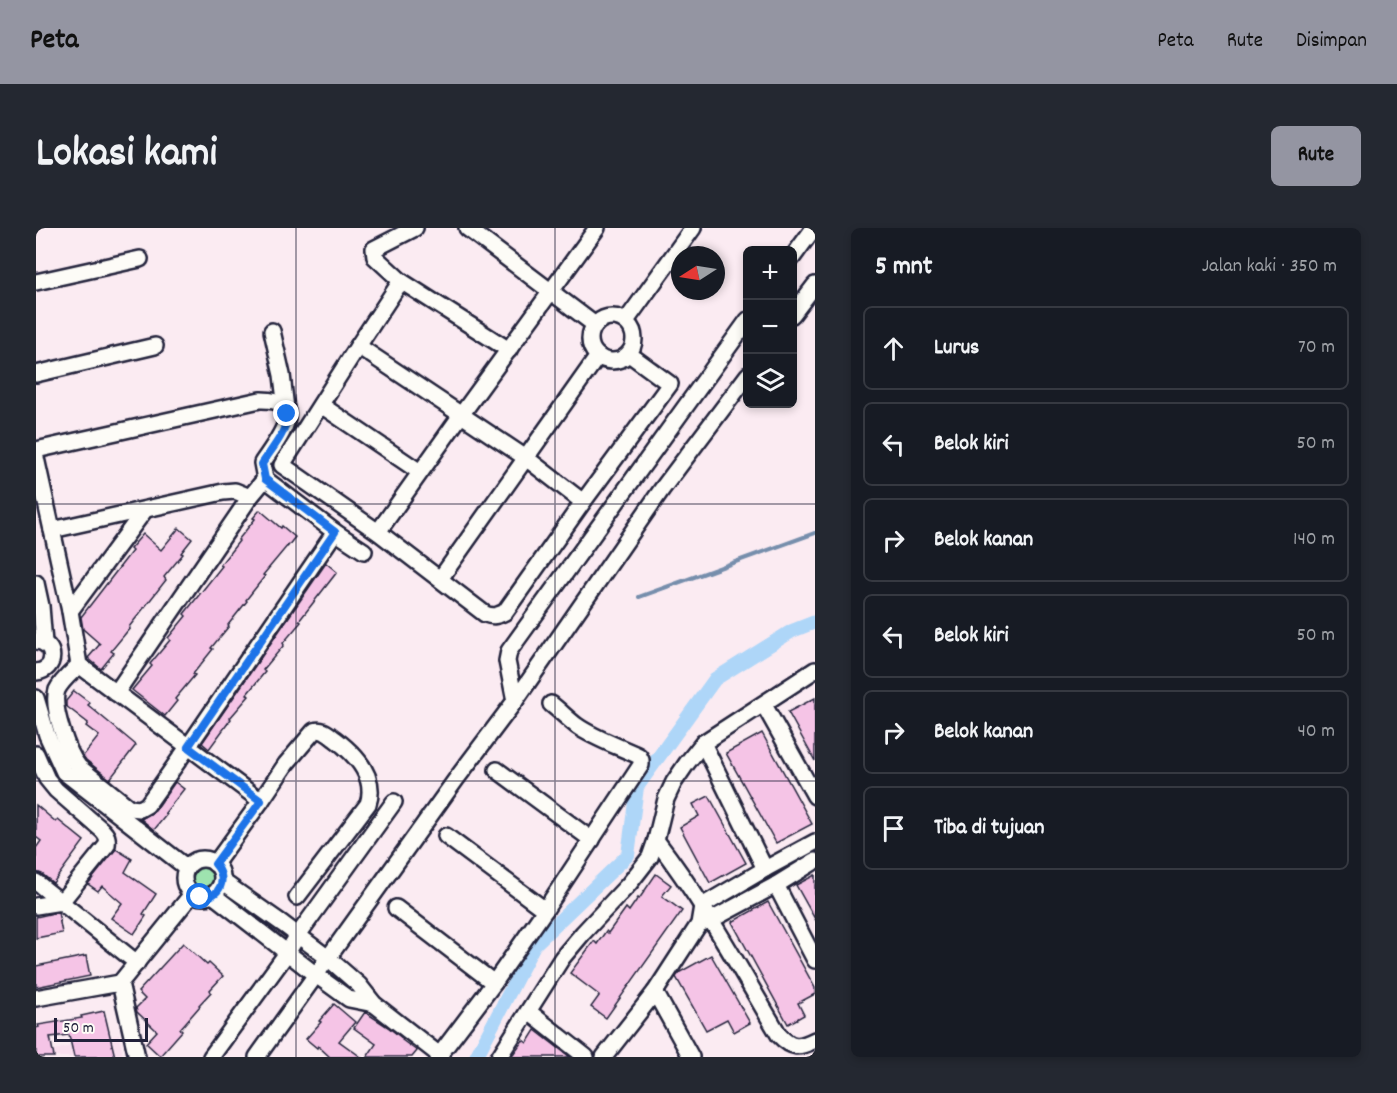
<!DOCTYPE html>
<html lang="id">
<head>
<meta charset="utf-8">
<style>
	body { margin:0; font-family:Dekko,sans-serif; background:#242831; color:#f1f3f6 }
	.controls { position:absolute; right:18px; top:18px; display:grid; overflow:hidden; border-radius:9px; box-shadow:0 3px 9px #0003 }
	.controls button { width:54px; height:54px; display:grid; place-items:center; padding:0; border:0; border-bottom:2px solid #363941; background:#171b24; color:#f1f3f6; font:30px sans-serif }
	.compass { position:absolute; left:635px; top:18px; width:54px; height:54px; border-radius:50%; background:#171b24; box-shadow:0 3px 9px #0003; rotate:258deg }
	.scale { position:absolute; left:18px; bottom:15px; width:94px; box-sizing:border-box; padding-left:6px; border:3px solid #22223b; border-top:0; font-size:16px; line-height:21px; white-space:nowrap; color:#22223b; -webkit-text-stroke:4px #fdfcf7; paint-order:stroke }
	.stop { position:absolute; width:18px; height:18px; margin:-14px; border:4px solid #1a73e8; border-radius:50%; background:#fff }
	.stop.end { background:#1a73e8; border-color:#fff; box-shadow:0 2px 6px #0008 }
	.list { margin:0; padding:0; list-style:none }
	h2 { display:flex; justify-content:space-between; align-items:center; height:78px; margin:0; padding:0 24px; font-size:26px }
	h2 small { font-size:20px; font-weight:400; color:#9ea1a6 }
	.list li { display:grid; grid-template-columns:39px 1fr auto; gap:18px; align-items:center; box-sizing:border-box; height:84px; margin:0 12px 12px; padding:0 12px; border:2px solid #363941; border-radius:9px }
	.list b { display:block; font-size:22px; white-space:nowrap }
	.list em { font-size:20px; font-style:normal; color:#9ea1a6 }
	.icon { flex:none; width:33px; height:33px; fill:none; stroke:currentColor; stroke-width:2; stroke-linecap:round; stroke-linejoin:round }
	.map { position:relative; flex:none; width:779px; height:829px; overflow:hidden; border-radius:9px }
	header { display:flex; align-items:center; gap:36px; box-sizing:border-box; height:84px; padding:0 30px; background:#9495a2; color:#111 }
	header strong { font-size:28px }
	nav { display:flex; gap:33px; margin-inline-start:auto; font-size:21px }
	.intro { display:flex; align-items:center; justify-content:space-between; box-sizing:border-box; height:144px; padding:0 36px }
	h1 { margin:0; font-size:42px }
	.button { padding:15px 27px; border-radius:9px; background:#9495a2; color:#111; font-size:21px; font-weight:700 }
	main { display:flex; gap:36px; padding:0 36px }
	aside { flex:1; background:#171b24; border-radius:9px; box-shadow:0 3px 9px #0003 }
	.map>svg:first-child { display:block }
	.built { fill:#f9dfee }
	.green { fill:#9ee3af; stroke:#608275; stroke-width:1.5 }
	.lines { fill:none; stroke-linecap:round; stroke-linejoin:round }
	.stream { stroke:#768eac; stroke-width:4 }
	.canal { stroke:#aed6f8; stroke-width:14 }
	.building { fill:#f5c4e6; stroke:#22223b; stroke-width:1.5 }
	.minor-casing { stroke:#22223b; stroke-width:20 }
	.minor { stroke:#fdfcf7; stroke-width:15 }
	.route { stroke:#1a73e8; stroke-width:8 }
	.grid { fill:none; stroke:#22223b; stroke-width:1.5; stroke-opacity:0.55 }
</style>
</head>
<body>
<header>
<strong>Peta</strong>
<nav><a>Peta</a><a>Rute</a><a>Disimpan</a></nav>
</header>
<div class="intro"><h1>Lokasi kami</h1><a class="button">Rute</a></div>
<main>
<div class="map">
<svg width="779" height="829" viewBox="0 0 779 829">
	<rect width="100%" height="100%" fill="#fbebf2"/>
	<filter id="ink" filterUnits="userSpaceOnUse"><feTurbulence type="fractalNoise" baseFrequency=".0167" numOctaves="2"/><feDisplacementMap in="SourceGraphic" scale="12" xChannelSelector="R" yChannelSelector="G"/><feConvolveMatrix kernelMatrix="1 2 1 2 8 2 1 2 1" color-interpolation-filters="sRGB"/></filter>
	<g filter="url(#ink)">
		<path class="built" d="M83 807 87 829H0V826Z"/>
		<circle class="green" cx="166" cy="650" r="12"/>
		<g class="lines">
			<path class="stream" d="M603 369 779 305"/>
			<path class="canal" d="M440 829 498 717 592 627 601 559 679 451 756 403 779 394"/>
		</g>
		<g class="building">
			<path d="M224 282 245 300 246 298 259 309 252 318V317L227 347 229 348 210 372 211 373 192 397 193 398 175 420 177 421 157 446 159 447 139 471 141 473 129 488 96 462 116 438 114 436 134 412 132 410 150 388 148 386 186 338 184 337 203 313 202 312 219 291 217 290Z"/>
			<path d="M143 300 156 311 145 325 147 326 128 349 130 352 93 399 94 400 75 423 78 425 65 441 52 430 64 416 47 401 45 389 96 323 94 321 107 306 125 322Z"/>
			<path d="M290 335 301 344 263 393 265 394 247 415 248 417 227 442 229 444 211 466 213 468 194 490 195 491 173 521 166 515Z"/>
			<path d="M38 463 54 475 52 477 100 517 74 551 50 532 47 528 63 508 50 498 52 495 30 478V473Z"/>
			<path d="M779 470V533L752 484Z"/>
			<path d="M726 505 776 596 740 615 690 525Z"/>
			<path d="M139 554 148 561 129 585 131 586 118 602 105 591 119 583Z"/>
			<path d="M673 568 710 635 674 655 644 599 663 588 657 576Z"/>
			<path d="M0 577 20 594 22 592 48 613 17 655 6 646 0 644V620L5 613 0 609Z"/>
			<path d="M80 621 96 631 89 644 120 666 107 686 110 688 98 706 75 690 86 675 66 658 62 663 52 656Z"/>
			<path d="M620 646 635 657 626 668 646 683 570 790 555 779 563 768V767L534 745 558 713 561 716 570 703 572 705 590 680 593 683 602 670 603 671Z"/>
			<path d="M779 647V691L760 657Z"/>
			<path d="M732 674 779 760V766L762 775 768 787 752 796 696 694Z"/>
			<path d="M22 684 26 705 0 710V689Z"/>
			<path d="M147 715 171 737 173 735 187 748 174 762 175 764 163 777 164 778 144 801 146 803 124 828 110 815 121 803 101 784 100 780 109 771 102 764Z"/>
			<path d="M675 727 714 795 698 804 691 791 670 802 640 749 644 744Z"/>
			<path d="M50 728 54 748 0 759V738Z"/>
			<path d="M298 776 319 794 303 813 325 829H294L282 818 281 820 270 811 285 794 283 793Z"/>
			<path d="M68 783 79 829H38L33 807 14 809 18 829H0V800L3 799 2 797 46 790 45 788Z"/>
			<path d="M329 784 352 799 367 811 366 812 381 823 376 829H331L340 816 318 800Z"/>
			<path d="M499 802 534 829H475L487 812 491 815Z"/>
		</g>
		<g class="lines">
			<g class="minor-casing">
				<g id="minor">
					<path d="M379 0 338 21 339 29 365 53 473 122"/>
					<path d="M431 0 559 97"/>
					<path d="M756 30 778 0"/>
					<path d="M365 53 322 118 246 237 342 304 449 386C457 389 461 388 469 384L547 274 634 156 593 126"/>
					<path d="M0 54 104 31"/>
					<path d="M756 87 779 57"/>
					<circle cx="576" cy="111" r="22"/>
					<path d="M590 93 657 0"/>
					<path d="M236 103 246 147 250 181"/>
					<path d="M322 118 490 230 547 274"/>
					<path d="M0 146 119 118"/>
					<path d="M285 177 384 244"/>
					<path d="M0 222 224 172C276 171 240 214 226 235L229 251 299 304 328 323"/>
					<path d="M0 230 34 383 43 437 225 573"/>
					<path d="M16 302 187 264 199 263 214 269"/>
					<path d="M342 304 425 187 561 0"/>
					<path d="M404 351 562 128"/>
					<path d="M0 355 5 378 8 415"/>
					<path d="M34 383 108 283"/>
					<path d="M0 413C21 415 21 442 0 444"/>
					<path d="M43 437C36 444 25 453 21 462 15 479 32 526 43 539L94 580 104 581 111 577 152 519 299 304"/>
					<path d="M80 465 214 269 229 251"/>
					<path d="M0 470 11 507 28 544 151 640"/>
					<path d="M479 473 471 433 473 423 712 92"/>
					<path d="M728 477 779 568"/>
					<path d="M667 515 729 641"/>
					<path d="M0 526 11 551 20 562 66 602C71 607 72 610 71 617L25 674 0 678"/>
					<path d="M461 542 556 612"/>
					<path d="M410 608 509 682"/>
					<path d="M620 612C667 673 704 741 743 807 756 821 763 820 779 812"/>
					<circle cx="167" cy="650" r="19"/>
					<path d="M179 636 225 573 250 536 278 503C287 500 292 506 299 511 319 526 341 549 332 576L261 669"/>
					<path d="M186 653 247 696 292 730 323 757 338 776 406 829"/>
					<path d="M0 654 101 735"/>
					<path d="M740 657 779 732"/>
					<path d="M177 667 280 747 313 771 338 776"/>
					<path d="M360 680 458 755"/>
					<path d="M666 695 675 692 740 657 779 633"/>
					<path d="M619 764 655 829"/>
					<path d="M0 770 84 755"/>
					<path d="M493 784 550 829"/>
					<path d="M101 829 84 755 156 666"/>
					<path d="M175 829 251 725 262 707 358 574"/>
					<path d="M221 829 421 550 479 473 626 261 712 147"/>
					<path d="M402 829 458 755 509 682 605 537V532L603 528C584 519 558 510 541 498 532 491 524 483 515 476"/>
					<path d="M463 829 526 730 547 705 593 656 614 629 620 612 630 571 638 554 651 535 667 515 779 442"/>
					<path d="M568 829 619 764 663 696 666 678 729 641 779 614"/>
				</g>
			</g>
			<use href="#minor" class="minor"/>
		</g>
	</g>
	<g class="lines" filter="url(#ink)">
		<path class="route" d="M164 669C185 670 192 651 179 636L225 573 152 519 299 304 229 251 226 236C236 220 251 205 251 186"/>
	</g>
	<path class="grid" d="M260 0V829M519 0V829M0 276H779M0 553H779"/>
</svg>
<div class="controls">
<button>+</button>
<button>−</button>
<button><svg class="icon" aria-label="layers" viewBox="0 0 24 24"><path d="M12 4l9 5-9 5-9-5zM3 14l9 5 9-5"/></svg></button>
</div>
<svg class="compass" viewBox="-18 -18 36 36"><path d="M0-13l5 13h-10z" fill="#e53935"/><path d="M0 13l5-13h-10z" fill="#9ea1a6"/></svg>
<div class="scale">50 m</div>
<div class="stop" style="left:164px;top:669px"></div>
<div class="stop end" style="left:251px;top:186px"></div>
</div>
<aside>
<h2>5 mnt<small>Jalan kaki · 350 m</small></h2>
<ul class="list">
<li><svg class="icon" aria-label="ahead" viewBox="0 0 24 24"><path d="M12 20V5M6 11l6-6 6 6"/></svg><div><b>Lurus</b></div><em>70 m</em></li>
<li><svg class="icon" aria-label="left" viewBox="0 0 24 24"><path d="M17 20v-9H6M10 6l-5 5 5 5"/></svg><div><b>Belok kiri</b></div><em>50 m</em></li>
<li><svg class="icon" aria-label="right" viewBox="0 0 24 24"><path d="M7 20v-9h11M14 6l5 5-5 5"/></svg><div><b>Belok kanan</b></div><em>140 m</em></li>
<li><svg class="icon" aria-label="left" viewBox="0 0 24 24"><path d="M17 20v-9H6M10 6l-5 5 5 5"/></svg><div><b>Belok kiri</b></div><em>50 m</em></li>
<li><svg class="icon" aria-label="right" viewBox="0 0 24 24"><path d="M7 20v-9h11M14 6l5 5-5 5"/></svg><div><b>Belok kanan</b></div><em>40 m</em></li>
<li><svg class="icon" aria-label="arrive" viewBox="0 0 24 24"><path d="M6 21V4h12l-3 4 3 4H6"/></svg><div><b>Tiba di tujuan</b></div></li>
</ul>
</aside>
</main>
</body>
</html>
